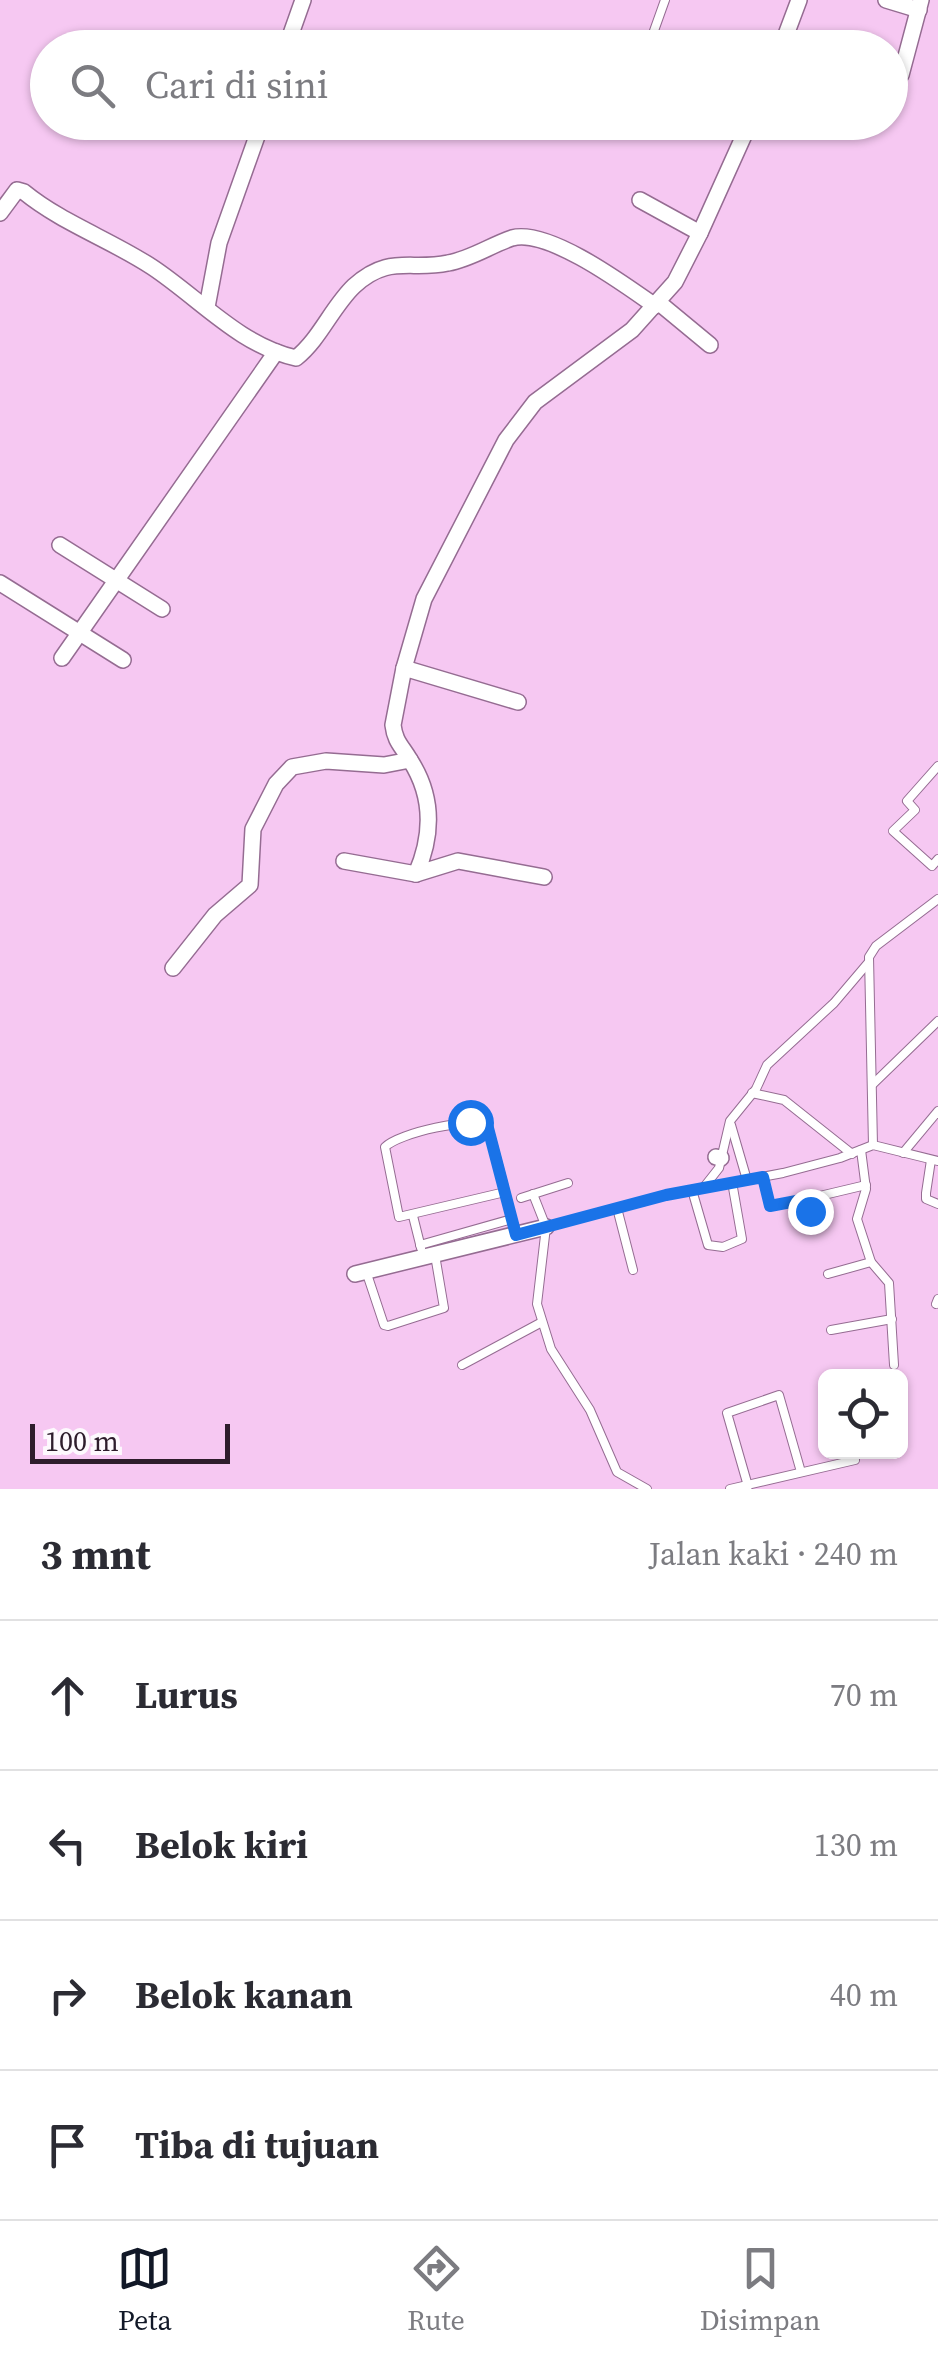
<!DOCTYPE html>
<html lang="id">
<head>
<meta charset="utf-8">
<style>
	body { margin:0; font-family:"Source Serif 4",serif; background:#f2f2f3; color:#2b2b33 }
	.controls { position:absolute; right:30px; bottom:30px; display:grid; overflow:hidden; border-radius:15px; box-shadow:0 2px 8px #0004 }
	.controls button { width:90px; height:90px; display:grid; place-items:center; padding:0; border:0; border-bottom:2px solid #e1e1e2; background:#fff; color:#2b2b33; font:50px sans-serif }
	.scale { position:absolute; left:30px; bottom:25px; width:200px; box-sizing:border-box; padding-left:10px; border:5px solid #2e1d2c; border-top:0; font-size:28px; line-height:35px; white-space:nowrap; color:#2e1d2c; -webkit-text-stroke:8px #fdf9fd; paint-order:stroke }
	.stop { position:absolute; width:30px; height:30px; margin:-22px; border:8px solid #1a73e8; border-radius:50%; background:#fff }
	.stop.end { background:#1a73e8; border-color:#fff; box-shadow:0 2px 10px #0008 }
	.list { margin:0; padding:0; list-style:none }
	h2 { display:flex; justify-content:space-between; align-items:center; height:130px; margin:0; padding:0 40px; font-size:42px }
	h2 small { font-size:32px; font-weight:400; color:#7c7c81 }
	.list li { display:grid; grid-template-columns:65px 1fr auto; gap:30px; align-items:center; box-sizing:border-box; height:150px; padding:0 40px; border-top:2px solid #e1e1e2 }
	.list b { display:block; font-size:38px; white-space:nowrap }
	.list em { font-size:32px; font-style:normal; color:#7c7c81 }
	.icon { flex:none; width:55px; height:55px; fill:none; stroke:currentColor; stroke-width:2; stroke-linecap:round; stroke-linejoin:round }
	.map { position:relative; flex:none; width:938px; height:1489px; overflow:hidden }
	.search { position:absolute; background:#fff; box-shadow:0 2px 8px #0004; left:30px; right:30px; top:30px; height:110px; display:flex; align-items:center; gap:25px; box-sizing:border-box; padding:0 35px; border-radius:55px; color:#7c7c81; font-size:38px }
	.sheet { height:730px; background:#fff }
	nav { display:flex; justify-content:space-around; align-items:center; box-sizing:border-box; height:140px; border-top:2px solid #e1e1e2; background:#fff; font-size:28px; color:#7c7c81 }
	nav a { display:grid; justify-items:center; gap:5px }
	nav .on { color:#111827 }
	.map>svg:first-child { display:block }
	.lines { fill:none; stroke-linecap:round; stroke-linejoin:round }
	.lane-casing { stroke:#956c92; stroke-width:10 }
	.street-casing { stroke:#956c92; stroke-width:18 }
	.lane { stroke:#fff; stroke-width:8 }
	.street { stroke:#fff; stroke-width:15 }
	.route { stroke:#1a73e8; stroke-width:12 }
</style>
</head>
<body>
<div class="map">
<svg width="938" height="1489" viewBox="0 0 938 1489">
	<rect width="100%" height="100%" fill="#f6c8f2"/>
	<g class="lines">
		<g class="lane-casing">
			<g id="lane">
				<path d="M650 42 665 0"/>
				<path d="M938 766 907 801 915 810 893 831 932 866 938 859"/>
				<path d="M873 1084 938 1021"/>
				<path d="M752 1093 784 1100 852 1154"/>
				<path d="M731 1125 747 1180"/>
				<path d="M873 1145 869 957 876 946 938 899"/>
				<path d="M861 1150 866 1189 857 1219 871 1262 889 1283 894 1365"/>
				<path d="M903 1153 938 1111"/>
				<path d="M931 1160 926 1193V1199L938 1204"/>
				<path d="M763 1177 770 1206 807 1199 814 1226"/>
				<path d="M704 1187 719 1168 730 1121 756 1089 767 1065 834 1003 868 963"/>
				<path d="M692 1190 708 1245 723 1247 742 1239 732 1182"/>
				<path d="M505 1192 399 1217 385 1147C399 1133 472 1116 488 1127 498 1163 507 1199 516 1235"/>
				<path d="M533 1194 546 1227 537 1304 551 1349 590 1410 617 1472 647 1489"/>
				<path d="M521 1198 568 1183"/>
				<path d="M807 1199 866 1185"/>
				<path d="M617 1208 633 1270"/>
				<path d="M413 1216 421 1248"/>
				<path d="M546 1227 666 1195 783 1173 840 1158 873 1145 938 1161"/>
				<path d="M420 1245 512 1219"/>
				<path d="M366 1271 384 1325 388 1326 444 1308 435 1255"/>
				<path d="M828 1274 871 1262"/>
				<path d="M936 1304 938 1299"/>
				<path d="M831 1330 892 1319"/>
				<path d="M462 1365 542 1322"/>
				<path d="M748 1486 727 1413 779 1395 801 1472"/>
				<path d="M730 1489 855 1460"/>
			</g>
		</g>
		<g class="street-casing">
			<g id="street">
				<path d="M886 0 919 10"/>
				<path d="M286 48 303 0"/>
				<path d="M645 48 650 42"/>
				<path d="M781 48 799 0"/>
				<path d="M901 75 921 0"/>
				<path d="M640 200 700 233"/>
				<path d="M0 213 17 190 24 192C62 223 111 240 152 267 199 298 239 345 296 358 320 339 332 307 354 286 389 254 410 271 448 263 471 259 491 245 512 238 548 228 625 285 655 306"/>
				<path d="M658 302 710 345"/>
				<path d="M207 307 219 243 262 122"/>
				<path d="M60 545 162 609"/>
				<path d="M0 583 123 660"/>
				<path d="M62 658 276 352"/>
				<path d="M404 668 518 702"/>
				<path d="M344 861 416 874"/>
				<path d="M544 877 458 861 416 874C433 835 434 797 410 760 402 746 395 742 393 725L404 668 424 599 506 440 535 402 632 330 675 282 700 233 750 122"/>
				<path d="M173 968 215 915 250 885 253 829 276 784 292 767 326 761 384 765 410 760"/>
				<path d="M716 1157 721 1158"/>
				<path d="M355 1274 546 1227"/>
			</g>
		</g>
		<use href="#lane" class="lane"/>
		<use href="#street" class="street"/>
	</g>
	<g class="lines">
		<path class="route" d="M470 1122 483 1123 488 1128 516 1235 666 1195 763 1177 770 1206 807 1199 810 1211"/>
	</g>
</svg>
<div class="controls">
<button><svg class="icon" aria-label="locate" viewBox="0 0 24 24"><circle cx="12" cy="12" r="6"/><path d="M12 2v4M12 18v4M2 12h4M18 12h4"/></svg></button>
</div>
<div class="scale">100 m</div>
<div class="stop" style="left:470px;top:1122px"></div>
<div class="stop end" style="left:810px;top:1211px"></div>
<div class="search"><svg class="icon" aria-label="search" viewBox="0 0 24 24"><circle cx="10" cy="10" r="6"/><path d="M15 15l6 6"/></svg>Cari di sini</div>
</div>
<section class="sheet">
<h2>3 mnt<small>Jalan kaki · 240 m</small></h2>
<ul class="list">
<li><svg class="icon" aria-label="ahead" viewBox="0 0 24 24"><path d="M12 20V5M6 11l6-6 6 6"/></svg><div><b>Lurus</b></div><em>70 m</em></li>
<li><svg class="icon" aria-label="left" viewBox="0 0 24 24"><path d="M17 20v-9H6M10 6l-5 5 5 5"/></svg><div><b>Belok kiri</b></div><em>130 m</em></li>
<li><svg class="icon" aria-label="right" viewBox="0 0 24 24"><path d="M7 20v-9h11M14 6l5 5-5 5"/></svg><div><b>Belok kanan</b></div><em>40 m</em></li>
<li><svg class="icon" aria-label="arrive" viewBox="0 0 24 24"><path d="M6 21V4h12l-3 4 3 4H6"/></svg><div><b>Tiba di tujuan</b></div></li>
</ul>
</section>
<nav>
<a class="on"><svg class="icon" aria-label="map" viewBox="0 0 24 24"><path d="M3 6l6-2 6 2 6-2v14l-6 2-6-2-6 2zM9 4v14M15 6v14"/></svg>Peta</a>
<a><svg class="icon" aria-label="directions" viewBox="0 0 24 24"><path d="M12 3l9 9-9 9-9-9zM9 14v-3h6M13 9l2 2-2 2"/></svg>Rute</a>
<a><svg class="icon" aria-label="saved" viewBox="0 0 24 24"><path d="M7 4h10v16l-5-4-5 4z"/></svg>Disimpan</a>
</nav>
</body>
</html>
